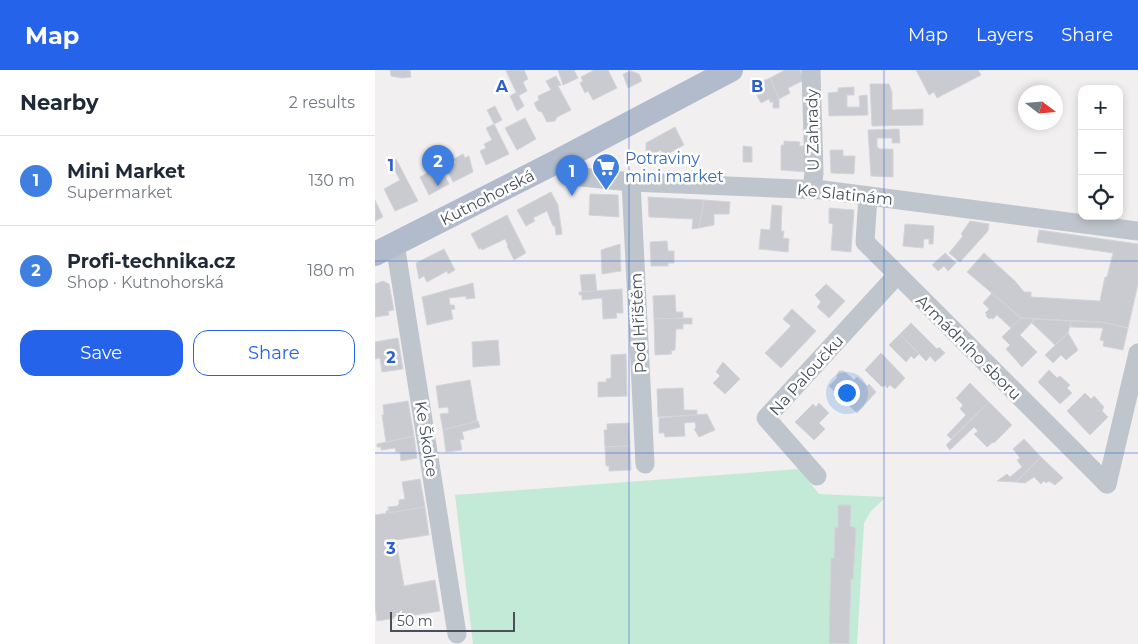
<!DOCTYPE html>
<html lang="en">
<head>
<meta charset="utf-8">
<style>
	body { margin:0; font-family:Montserrat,sans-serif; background:#f2f2f3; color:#1f2937 }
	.controls { position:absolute; right:15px; top:15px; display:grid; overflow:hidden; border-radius:10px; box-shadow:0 2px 8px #0003 }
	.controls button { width:45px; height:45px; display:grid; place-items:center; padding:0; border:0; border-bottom:1px solid #e0e1e3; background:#fff; color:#1f2937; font:25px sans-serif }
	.compass { position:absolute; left:643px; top:15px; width:45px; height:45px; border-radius:50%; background:#fff; box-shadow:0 2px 8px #0003; rotate:106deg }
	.scale { position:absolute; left:15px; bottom:12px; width:125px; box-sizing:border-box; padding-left:5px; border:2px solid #49505a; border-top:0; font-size:14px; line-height:18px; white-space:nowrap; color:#49505a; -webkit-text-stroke:4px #fff; paint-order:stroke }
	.you { position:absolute; left:471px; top:322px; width:18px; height:18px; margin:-12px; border:4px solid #fff; border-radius:50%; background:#1a73e8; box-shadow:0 0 0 8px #1a73e833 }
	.badge { display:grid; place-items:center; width:32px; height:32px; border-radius:50%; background:#2563eb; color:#fff; font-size:16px; font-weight:700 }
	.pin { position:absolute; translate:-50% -41px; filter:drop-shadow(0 1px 2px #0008) }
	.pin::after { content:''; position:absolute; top:26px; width:18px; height:15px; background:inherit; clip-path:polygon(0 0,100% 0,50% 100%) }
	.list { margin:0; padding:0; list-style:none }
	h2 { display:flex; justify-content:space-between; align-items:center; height:65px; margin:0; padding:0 20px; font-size:21px }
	h2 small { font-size:16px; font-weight:400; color:#747a83 }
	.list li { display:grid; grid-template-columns:32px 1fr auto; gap:15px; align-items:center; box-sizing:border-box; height:90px; padding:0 20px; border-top:1px solid #e0e1e3 }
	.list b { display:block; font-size:19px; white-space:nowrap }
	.list p { margin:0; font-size:16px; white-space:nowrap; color:#747a83 }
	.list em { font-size:16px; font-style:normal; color:#747a83 }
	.actions { display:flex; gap:10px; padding:15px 20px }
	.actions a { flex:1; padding:11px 0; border:1px solid #2563eb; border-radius:15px; text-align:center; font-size:18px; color:#2563eb }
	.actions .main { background:#2563eb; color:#fff }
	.icon { flex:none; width:28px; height:28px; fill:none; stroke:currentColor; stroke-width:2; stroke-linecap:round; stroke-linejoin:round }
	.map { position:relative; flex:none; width:763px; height:574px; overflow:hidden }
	header { display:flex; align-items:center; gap:30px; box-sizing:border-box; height:70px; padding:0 25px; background:#2563eb; color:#fff }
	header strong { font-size:24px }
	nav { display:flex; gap:28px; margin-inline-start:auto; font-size:18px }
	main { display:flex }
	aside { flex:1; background:#fff }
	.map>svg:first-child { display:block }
	.green { fill:#c2ead7 }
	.building { fill:#c9cbd1; stroke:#d4d5da }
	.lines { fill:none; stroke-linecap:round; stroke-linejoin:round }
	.minor { stroke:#bfc5cc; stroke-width:19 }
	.major { stroke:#b2bbcb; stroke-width:24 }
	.grid { fill:none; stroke:#2c5fce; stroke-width:1; stroke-opacity:0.55 }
	.labels { text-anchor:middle; stroke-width:5; stroke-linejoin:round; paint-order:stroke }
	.street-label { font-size:16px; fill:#49505a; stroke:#fff }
	.shop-label { font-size:16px; fill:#366cbe; stroke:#fff; text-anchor:start }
	.grid-label { font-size:16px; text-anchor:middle; font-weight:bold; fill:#2c5fce; stroke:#fff; stroke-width:5; stroke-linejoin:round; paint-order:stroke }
</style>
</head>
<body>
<header>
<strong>Map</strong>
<nav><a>Map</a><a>Layers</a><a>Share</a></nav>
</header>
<main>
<aside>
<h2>Nearby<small>2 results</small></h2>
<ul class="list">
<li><span class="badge" style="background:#3f7fe0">1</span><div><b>Mini Market</b><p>Supermarket</p></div><em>130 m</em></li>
<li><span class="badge" style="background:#3f7fe0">2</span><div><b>Profi-technika.cz</b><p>Shop · Kutnohorská</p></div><em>180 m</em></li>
</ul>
<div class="actions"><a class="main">Save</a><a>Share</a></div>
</aside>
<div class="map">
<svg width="763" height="574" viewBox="0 0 763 574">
	<rect width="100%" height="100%" fill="#f1efef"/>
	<path class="green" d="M424 399 444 424 511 427 496 441 489 453 482 574H98L80 425Z"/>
	<g class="building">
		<path d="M15 0H35L36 7 27 8 16 6Z"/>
		<path d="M133 0H149L153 9 148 12 152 21 143 26 131 1Z"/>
		<path d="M183 0H199L203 8 188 15Z"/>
		<path d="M219 0H233L242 18 218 30 213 21 210 23 205 13 208 11 206 7Z"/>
		<path d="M410 0H425L429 10 413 18 415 23 404 29 395 8Z"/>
		<path d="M541 0H603L606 5 562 28 559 22 554 25Z"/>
		<path d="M256 1 264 4 267 11 253 18 248 4Z"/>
		<path d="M181 6 186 15 183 16 196 40 182 47 180 51 172 52 167 42 163 41 159 33 164 30 163 26 176 20 171 11Z"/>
		<path d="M395 8 404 29V38H398V31L396 33 394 29 386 33 377 16Z"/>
		<path d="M495 14H514L517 22V40L548 39V55L497 56Z"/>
		<path d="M479 17V25H472V37H485L484 26 492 25 493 45 454 46 453 23 463 22V18Z"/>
		<path d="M142 22 149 36 142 41 135 26Z"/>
		<path d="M120 36 127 50 119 54 112 40Z"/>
		<path d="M150 48 161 69 142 80 130 58Z"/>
		<path d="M119 54 134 84 111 95 105 81 111 78 109 74 117 70 111 58Z"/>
		<path d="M300 57 309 75 289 86 286 80 271 87V73Z"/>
		<path d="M524 59 525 73H517V68H502V77L505 79H518V107L496 106 493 60Z"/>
		<path d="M409 71 425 72 424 76H430L431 102 406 100V75H409Z"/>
		<path d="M368 76 377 77V92H368Z"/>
		<path d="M455 80H468V86H480L479 104 456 103Z"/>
		<path d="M57 82 74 114 54 125 45 107 56 101 57 103 60 101 53 87 50 89 49 86Z"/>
		<path d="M88 84 90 88 94 86 98 102 78 112 71 98 81 93 79 89Z"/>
		<path d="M18 88 19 90 21 89 43 131 20 141 9 119 25 110 14 90Z"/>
		<path d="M176 122 183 135 187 164 181 165 180 156H178L172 141 158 148 160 151 151 156 142 140Z"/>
		<path d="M215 124 243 125 244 147 214 145Z"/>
		<path d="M273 127 329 130 324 158 317 159 318 149 274 147Z"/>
		<path d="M0 130 8 147 0 151Z"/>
		<path d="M329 130 355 132 354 144H339V155L324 158Z"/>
		<path d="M397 135 407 136 406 161H409L408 168 414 169 413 182 384 179 386 159 395 160Z"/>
		<path d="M454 138 479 140 476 182 456 180 458 154 454 153Z"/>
		<path d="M132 145 151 183 139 190 132 176 133 175 130 169 107 180 106 178 104 179 96 164Z"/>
		<path d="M595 151 614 154 613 161 585 192 574 183 588 166 586 164Z"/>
		<path d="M530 154 559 156 558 174H554V169H549L548 178 528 176Z"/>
		<path d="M664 160 763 174V214L753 258 726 252 646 248 592 202 609 183 640 211 649 222H656V227L725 231 730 207H732L738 183 662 172Z"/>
		<path d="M292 171 293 181H299V193H293V196H276L275 172Z"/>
		<path d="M245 174 246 201 227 204 226 180Z"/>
		<path d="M69 179 80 200 73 204 72 201 52 212 49 206 44 209 41 193Z"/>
		<path d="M570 183 581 193 573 201 569 196 563 201 557 195Z"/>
		<path d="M220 204 222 221 207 222 205 205Z"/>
		<path d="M8 211 14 214 19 240 13 241 14 245 0 247V214Z"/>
		<path d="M98 213 100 228 91 229V226L74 228 75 235H79L80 239 76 240 78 249 52 255 47 227Z"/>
		<path d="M451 214 470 231 454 248 442 237 446 232 440 225Z"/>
		<path d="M247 219 248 243H241L242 248 228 249 227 228 207 230V225H204V222Z"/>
		<path d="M617 223 646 248 636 258 622 245 618 249 616 248 614 249 611 246 612 244 610 243 614 239 608 233Z"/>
		<path d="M300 225 301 242H308V248L279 249 278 226Z"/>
		<path d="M417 239 441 261 406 298 390 283 416 256 408 249Z"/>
		<path d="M317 248V254H308V259H301L300 280 296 281 297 284 280 285 279 249Z"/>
		<path d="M646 248 660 249 645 265 662 282 647 297 631 279 635 275 627 267Z"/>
		<path d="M660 249 696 251 693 263 680 275 657 253Z"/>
		<path d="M696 251 726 252 753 258 748 280 728 276 729 271 725 270 728 258 695 257Z"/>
		<path d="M536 253 562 279 564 277 570 283 560 292 555 286 551 291 525 264Z"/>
		<path d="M693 263 703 280 691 290 686 285 678 293 670 285Z"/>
		<path d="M525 264 544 284 539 289 536 286 531 292 514 275Z"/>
		<path d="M23 268 28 299 7 302 5 288 0 289V272Z"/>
		<path d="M123 270 125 295 98 297 97 272Z"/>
		<path d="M506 283 530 308 520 319 515 315 512 318 510 315 507 317 490 300Z"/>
		<path d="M251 284 252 326 223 327V312H232L231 309 236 308V285Z"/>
		<path d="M348 292 365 309 350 324 338 313 345 306 341 302Z"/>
		<path d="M674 300 682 308 685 306 695 315 692 318 697 323 685 334 663 312Z"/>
		<path d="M464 301H469L479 310 482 307 492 316 494 314 501 322 482 343 454 316 462 308V304Z"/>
		<path d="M95 310 102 351 68 360 65 344 74 343 73 337 64 338 61 316Z"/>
		<path d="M595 313 614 332 576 369 572 365 591 345 585 339 588 335 581 328Z"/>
		<path d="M308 318 309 340H322V345L283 347 282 319Z"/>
		<path d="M710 323 716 329 719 326 729 337 727 341 733 347 715 365 692 341Z"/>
		<path d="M33 331 39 366 11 372 7 345H9L8 335Z"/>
		<path d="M614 332 637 355 619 373 618 372 612 377 599 364 603 361 599 357 575 380 571 375Z"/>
		<path d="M444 333 454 343 444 353 450 359 439 370 420 352 438 334 441 337Z"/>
		<path d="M332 344 340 360 324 367 319 359 321 358 320 352 309 353 310 366 290 367 289 363H284V348Z"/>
		<path d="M103 351 105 357 87 362 89 369 85 370 87 380 71 382 68 360Z"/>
		<path d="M254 353 255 376 230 377 229 360H232V354Z"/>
		<path d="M39 366 42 388 26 391 25 382H21L20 378 6 380V377H2V374Z"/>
		<path d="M649 369 666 387 641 412 622 411 632 404 635 407 647 397 642 390 645 388 638 379Z"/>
		<path d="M255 376 256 400 234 401V396H231L230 377Z"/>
		<path d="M666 387 688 408 680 415 674 411 671 413 669 411 666 414 659 407 650 413 641 412Z"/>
		<path d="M45 409 50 437 11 444V441L14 440 13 437 22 436 24 434V430L30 429 27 412Z"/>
		<path d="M463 435H476L475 456 481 458 478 510 476 509 474 574 454 573 456 488H459L460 457 463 458Z"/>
		<path d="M50 437 54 465 21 470 29 516 60 510 65 541 2 551 0 536V445Z"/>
	</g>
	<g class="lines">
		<g class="minor">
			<path d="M436 0 439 103 437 119"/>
			<path d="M183 91 197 106 256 112 448 120 763 161"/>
			<path d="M256 112 270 394"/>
			<path d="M493 126 490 172 732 414"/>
			<path d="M20 174 82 564"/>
			<path d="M442 406 391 348 522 205"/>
			<path d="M732 414 763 283"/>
		</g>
		<path class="major" d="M0 184 183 91 356 0"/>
	</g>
	<path class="grid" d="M254 0V574M509 0V574M0 191H763M0 383H763"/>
	<defs>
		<g id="supermarket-pin" transform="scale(1.4375)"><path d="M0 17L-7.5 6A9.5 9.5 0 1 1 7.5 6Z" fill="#3f7fe0" stroke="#fff"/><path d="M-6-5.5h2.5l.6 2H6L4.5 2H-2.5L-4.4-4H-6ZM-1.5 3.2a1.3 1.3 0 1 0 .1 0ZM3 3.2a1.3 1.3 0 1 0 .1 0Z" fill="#fff"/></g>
	</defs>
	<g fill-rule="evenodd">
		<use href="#supermarket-pin" x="231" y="97"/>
	</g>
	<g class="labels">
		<g class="street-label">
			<text transform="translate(437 60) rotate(-91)" y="6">U Zahrady</text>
			<text transform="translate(470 124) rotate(6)" y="6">Ke Slatinám</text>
			<text transform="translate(112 127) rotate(-27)" y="6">Kutnohorská</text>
			<text transform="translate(263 253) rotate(-93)" y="6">Pod Hřištěm</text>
			<text transform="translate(594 277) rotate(45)" y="6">Armádního sboru</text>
			<text transform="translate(431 305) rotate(-48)" y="6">Na Paloučku</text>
			<text transform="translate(52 369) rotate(81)" y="6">Ke Školce</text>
		</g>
		<g class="shop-label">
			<text x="250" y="94">Potraviny<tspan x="250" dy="18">mini market</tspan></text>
		</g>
	</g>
	<g class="grid-label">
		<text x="127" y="22">A</text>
		<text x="382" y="22">B</text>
		<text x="16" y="101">1</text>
		<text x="16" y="293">2</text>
		<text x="16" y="484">3</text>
	</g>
</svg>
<div class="controls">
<button>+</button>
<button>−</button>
<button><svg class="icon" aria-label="locate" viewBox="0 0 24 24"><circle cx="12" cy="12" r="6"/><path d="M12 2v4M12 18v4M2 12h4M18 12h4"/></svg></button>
</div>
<svg class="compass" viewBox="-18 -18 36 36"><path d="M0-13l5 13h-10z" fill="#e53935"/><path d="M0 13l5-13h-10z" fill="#747a83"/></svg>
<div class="scale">50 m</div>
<div class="you"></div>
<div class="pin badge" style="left:197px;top:126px;background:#3f7fe0">1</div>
<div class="pin badge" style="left:63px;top:116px;background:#3f7fe0">2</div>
</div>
</main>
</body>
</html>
